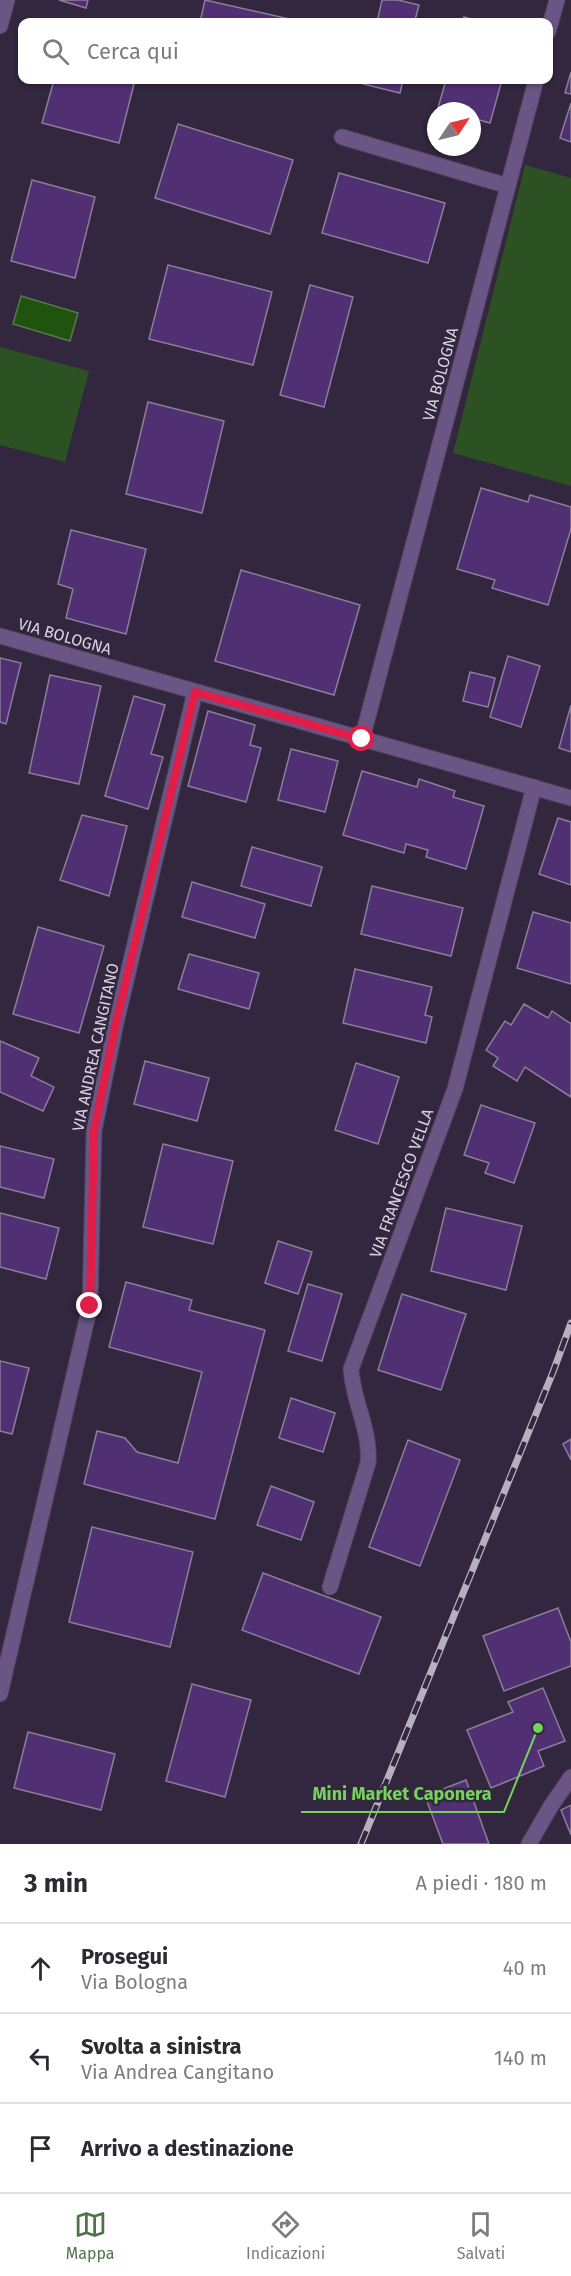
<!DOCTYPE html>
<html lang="it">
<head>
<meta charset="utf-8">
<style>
	body { margin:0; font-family:"Fira Sans",sans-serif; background:#f2f2f3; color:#2b2b33 }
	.compass { position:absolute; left:427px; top:102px; width:54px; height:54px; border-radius:50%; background:#fff; box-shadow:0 2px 4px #0004; rotate:55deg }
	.stop { position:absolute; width:18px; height:18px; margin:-14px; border:4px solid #e11d48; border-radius:50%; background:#fff }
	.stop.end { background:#e11d48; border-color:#fff; box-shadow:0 2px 6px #0008 }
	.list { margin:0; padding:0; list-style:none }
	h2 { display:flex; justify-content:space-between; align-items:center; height:78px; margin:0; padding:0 24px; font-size:26px }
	h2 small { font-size:20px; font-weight:400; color:#7c7c81 }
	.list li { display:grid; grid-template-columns:39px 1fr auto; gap:18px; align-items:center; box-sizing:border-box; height:90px; padding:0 24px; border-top:2px solid #e1e1e2 }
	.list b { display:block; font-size:22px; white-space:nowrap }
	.list p { margin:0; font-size:20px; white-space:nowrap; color:#7c7c81 }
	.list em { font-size:20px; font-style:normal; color:#7c7c81 }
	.icon { flex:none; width:33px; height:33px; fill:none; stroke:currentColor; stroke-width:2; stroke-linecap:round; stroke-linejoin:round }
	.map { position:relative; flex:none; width:571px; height:1844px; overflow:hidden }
	.search { position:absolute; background:#fff; box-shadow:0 2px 4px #0004; left:18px; right:18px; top:18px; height:66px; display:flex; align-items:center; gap:15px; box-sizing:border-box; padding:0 21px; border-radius:12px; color:#7c7c81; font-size:22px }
	.sheet { height:348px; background:#fff }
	nav { display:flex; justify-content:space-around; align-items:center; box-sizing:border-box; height:84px; border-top:2px solid #e1e1e2; background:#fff; font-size:16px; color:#7c7c81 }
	nav a { display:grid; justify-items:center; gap:3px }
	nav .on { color:#4c7645 }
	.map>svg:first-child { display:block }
	.green { fill:#2c5122 }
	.water { fill:#1f530e; stroke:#56794d; stroke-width:1.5 }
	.building { fill:#502f72; stroke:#8a7e9b; stroke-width:1.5 }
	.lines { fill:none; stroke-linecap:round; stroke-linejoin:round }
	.street-casing { stroke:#4d4259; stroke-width:17 }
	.street { stroke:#6a5584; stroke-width:15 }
	.rail-casing { stroke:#b6afc0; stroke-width:7 }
	.rail { stroke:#32273f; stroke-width:4.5; stroke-dasharray:14; stroke-linecap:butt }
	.route { stroke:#e11d48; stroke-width:8 }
	.labels { text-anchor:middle; stroke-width:5; stroke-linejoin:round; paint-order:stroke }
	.street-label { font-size:16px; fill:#d8d2e1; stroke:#32273f }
	.leader { fill:none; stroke:#75d25b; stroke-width:2 }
	.callout-dot { fill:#75d25b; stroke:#32273f; stroke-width:2 }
	.callout-label { font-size:18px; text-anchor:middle; font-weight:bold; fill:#75d25b; stroke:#32273f; stroke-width:5; stroke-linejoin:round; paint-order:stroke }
</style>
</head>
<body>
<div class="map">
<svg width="571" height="1844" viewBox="0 0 571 1844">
	<rect width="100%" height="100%" fill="#32273f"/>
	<g class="green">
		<path d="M525 165 571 178V486L453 453Z"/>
		<path d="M0 347 89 371 65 462 0 445Z"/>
	</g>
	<path class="water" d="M21 296 78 313 70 341 13 324Z"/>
	<g class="building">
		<path d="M59 0H88L86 8Z"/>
		<path d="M205 0 294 20 293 22H200Z"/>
		<path d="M382 0H398L419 5 415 20 426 22H377Z"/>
		<path d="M464 17 482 22H462Z"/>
		<path d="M571 72V94L565 93Z"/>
		<path d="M54 80H119L134 84 119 143 42 123Z"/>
		<path d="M364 80H403L400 93 363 84Z"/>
		<path d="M446 80H502L490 123 472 118V111H449L438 108Z"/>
		<path d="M571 103V142L560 138Z"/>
		<path d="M178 124 293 160 270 234 155 198Z"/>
		<path d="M339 173 445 203 428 263 322 233Z"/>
		<path d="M32 180 95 197 75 278 11 261Z"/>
		<path d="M168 265 272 292 253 365 149 339Z"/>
		<path d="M310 285 353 297 324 407 280 395Z"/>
		<path d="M148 402 224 421 202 513 126 494Z"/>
		<path d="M481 488 528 502 530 495 571 507V529L548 605 492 588 495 580 457 569Z"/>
		<path d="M71 530 146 549 126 634 66 618 73 589 58 584Z"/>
		<path d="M241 570 360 605 334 695 215 661Z"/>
		<path d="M508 656 540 666 521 727 490 717Z"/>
		<path d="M0 658 21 663 6 724 0 722Z"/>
		<path d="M470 672 495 678 488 707 463 701Z"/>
		<path d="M50 675 101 686 79 784 29 773Z"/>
		<path d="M134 696 165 705 151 754 163 757 148 809 105 796Z"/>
		<path d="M571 705V752L559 748Z"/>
		<path d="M208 711 255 725 250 745 261 748 246 802 188 786Z"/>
		<path d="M291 749 338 761 325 812 278 800Z"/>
		<path d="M362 771 417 787 419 779 455 791 453 797 484 806 466 869 426 857 428 850 406 844 404 853 343 835Z"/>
		<path d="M82 815 127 826 109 896 60 880Z"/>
		<path d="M558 818 571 822V885L539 874Z"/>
		<path d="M252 847 322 867 311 906 241 886Z"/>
		<path d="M192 882 265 904 255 938 182 917Z"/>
		<path d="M372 886 463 908 451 956 361 934Z"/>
		<path d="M533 912 571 923V984L517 968Z"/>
		<path d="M38 927 104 946 79 1033 13 1014Z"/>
		<path d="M189 954 259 973 249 1009 178 989Z"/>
		<path d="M355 969 432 987 425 1015 432 1017 426 1043 343 1023Z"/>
		<path d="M524 1004 548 1018 552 1011 571 1024V1097L525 1067 517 1081 493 1066 498 1058 486 1050 505 1021 511 1025Z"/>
		<path d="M0 1041 39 1058 31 1076 54 1087 43 1111 0 1092Z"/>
		<path d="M145 1061 209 1078 197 1121 134 1104Z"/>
		<path d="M356 1063 399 1077 378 1144 335 1130Z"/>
		<path d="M481 1105 535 1123 514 1183 485 1173 489 1163 464 1155Z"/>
		<path d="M163 1144 233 1161 213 1244 143 1227Z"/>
		<path d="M0 1146 54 1159 44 1198 0 1187Z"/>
		<path d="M446 1208 522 1226 506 1290 431 1271Z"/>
		<path d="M0 1213 59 1228 46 1279 0 1267Z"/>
		<path d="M278 1241 312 1252 298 1294 265 1283Z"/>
		<path d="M126 1282 192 1300 189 1310 265 1330 215 1519 84 1484 97 1431 125 1438 137 1452 178 1463 202 1372 109 1347Z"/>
		<path d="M308 1284 342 1294 322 1361 288 1351Z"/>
		<path d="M402 1294 466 1314 441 1390 378 1370Z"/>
		<path d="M0 1361 29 1368 12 1434 0 1431Z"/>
		<path d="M291 1398 335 1413 323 1452 279 1438Z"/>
		<path d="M571 1439V1460L563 1444Z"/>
		<path d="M408 1440 460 1460 420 1566 369 1547Z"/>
		<path d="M271 1486 314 1502 301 1540 257 1525Z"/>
		<path d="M92 1527 193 1552 170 1647 69 1622Z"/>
		<path d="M263 1573 381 1617 359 1674 242 1630Z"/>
		<path d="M558 1608 571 1642V1666L504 1691 483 1636Z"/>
		<path d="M192 1684 251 1700 225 1797 166 1781Z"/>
		<path d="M543 1688 565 1741 538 1751 544 1766 491 1788 467 1730 513 1712 508 1702Z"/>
		<path d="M28 1732 115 1754 101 1810 14 1788Z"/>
		<path d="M466 1780 489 1844H443L425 1796Z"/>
		<path d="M571 1805V1835L561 1810Z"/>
	</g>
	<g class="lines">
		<g class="street-casing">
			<g id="street">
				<path d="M0 26 7 0"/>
				<path d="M548 32 557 0"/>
				<path d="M342 137 508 186 362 739"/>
				<path d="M508 186 536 80"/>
				<path d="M0 636 571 798"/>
				<path d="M330 1587 368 1463C371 1430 353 1402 351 1369L455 1089 534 787"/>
				<path d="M0 1694 90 1306 94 1131 116 1023 195 692"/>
				<path d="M529 1844 551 1806 571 1777"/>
			</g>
		</g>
		<use href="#street" class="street"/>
		<g class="rail-casing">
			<path id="rail" d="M361 1844 553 1372 571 1323"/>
		</g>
		<use href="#rail" class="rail"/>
	</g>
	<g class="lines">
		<path class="route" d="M90 1306 94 1131 116 1023 195 692 362 739"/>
	</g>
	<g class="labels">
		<g class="street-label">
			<text transform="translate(440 374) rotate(-75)" y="6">VIA BOLOGNA</text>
			<text transform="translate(65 636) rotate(16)" y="6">VIA BOLOGNA</text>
			<text transform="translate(95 1047) rotate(-78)" y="6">VIA ANDREA CANGITANO</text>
			<text transform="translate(401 1183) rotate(-70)" y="6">VIA FRANCESCO VELLA</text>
		</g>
	</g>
	<path class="leader" d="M538 1728L504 1812H301"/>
	<circle class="callout-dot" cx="538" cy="1728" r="6"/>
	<g class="callout-label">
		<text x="402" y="1800">Mini Market Caponera</text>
	</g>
</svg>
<svg class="compass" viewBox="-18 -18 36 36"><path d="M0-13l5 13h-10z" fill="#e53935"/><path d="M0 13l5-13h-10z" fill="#7c7c81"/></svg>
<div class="stop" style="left:362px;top:739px"></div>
<div class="stop end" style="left:90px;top:1306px"></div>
<div class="search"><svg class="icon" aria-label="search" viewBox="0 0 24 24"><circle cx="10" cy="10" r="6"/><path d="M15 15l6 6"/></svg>Cerca qui</div>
</div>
<section class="sheet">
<h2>3 min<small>A piedi · 180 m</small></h2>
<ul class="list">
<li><svg class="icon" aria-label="ahead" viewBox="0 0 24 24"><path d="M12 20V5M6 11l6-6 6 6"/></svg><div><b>Prosegui</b><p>Via Bologna</p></div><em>40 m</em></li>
<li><svg class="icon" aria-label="left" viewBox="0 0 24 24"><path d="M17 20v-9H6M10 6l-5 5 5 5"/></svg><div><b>Svolta a sinistra</b><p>Via Andrea Cangitano</p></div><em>140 m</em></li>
<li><svg class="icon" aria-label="arrive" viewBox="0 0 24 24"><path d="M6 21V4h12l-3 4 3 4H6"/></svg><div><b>Arrivo a destinazione</b></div></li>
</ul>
</section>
<nav>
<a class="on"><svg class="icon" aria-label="map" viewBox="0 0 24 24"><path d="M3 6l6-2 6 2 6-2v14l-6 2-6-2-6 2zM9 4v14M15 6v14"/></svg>Mappa</a>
<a><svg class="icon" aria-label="directions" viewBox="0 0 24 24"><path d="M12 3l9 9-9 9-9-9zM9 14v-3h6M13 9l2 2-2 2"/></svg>Indicazioni</a>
<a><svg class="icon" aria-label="saved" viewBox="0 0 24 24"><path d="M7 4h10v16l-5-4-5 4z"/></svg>Salvati</a>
</nav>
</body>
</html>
